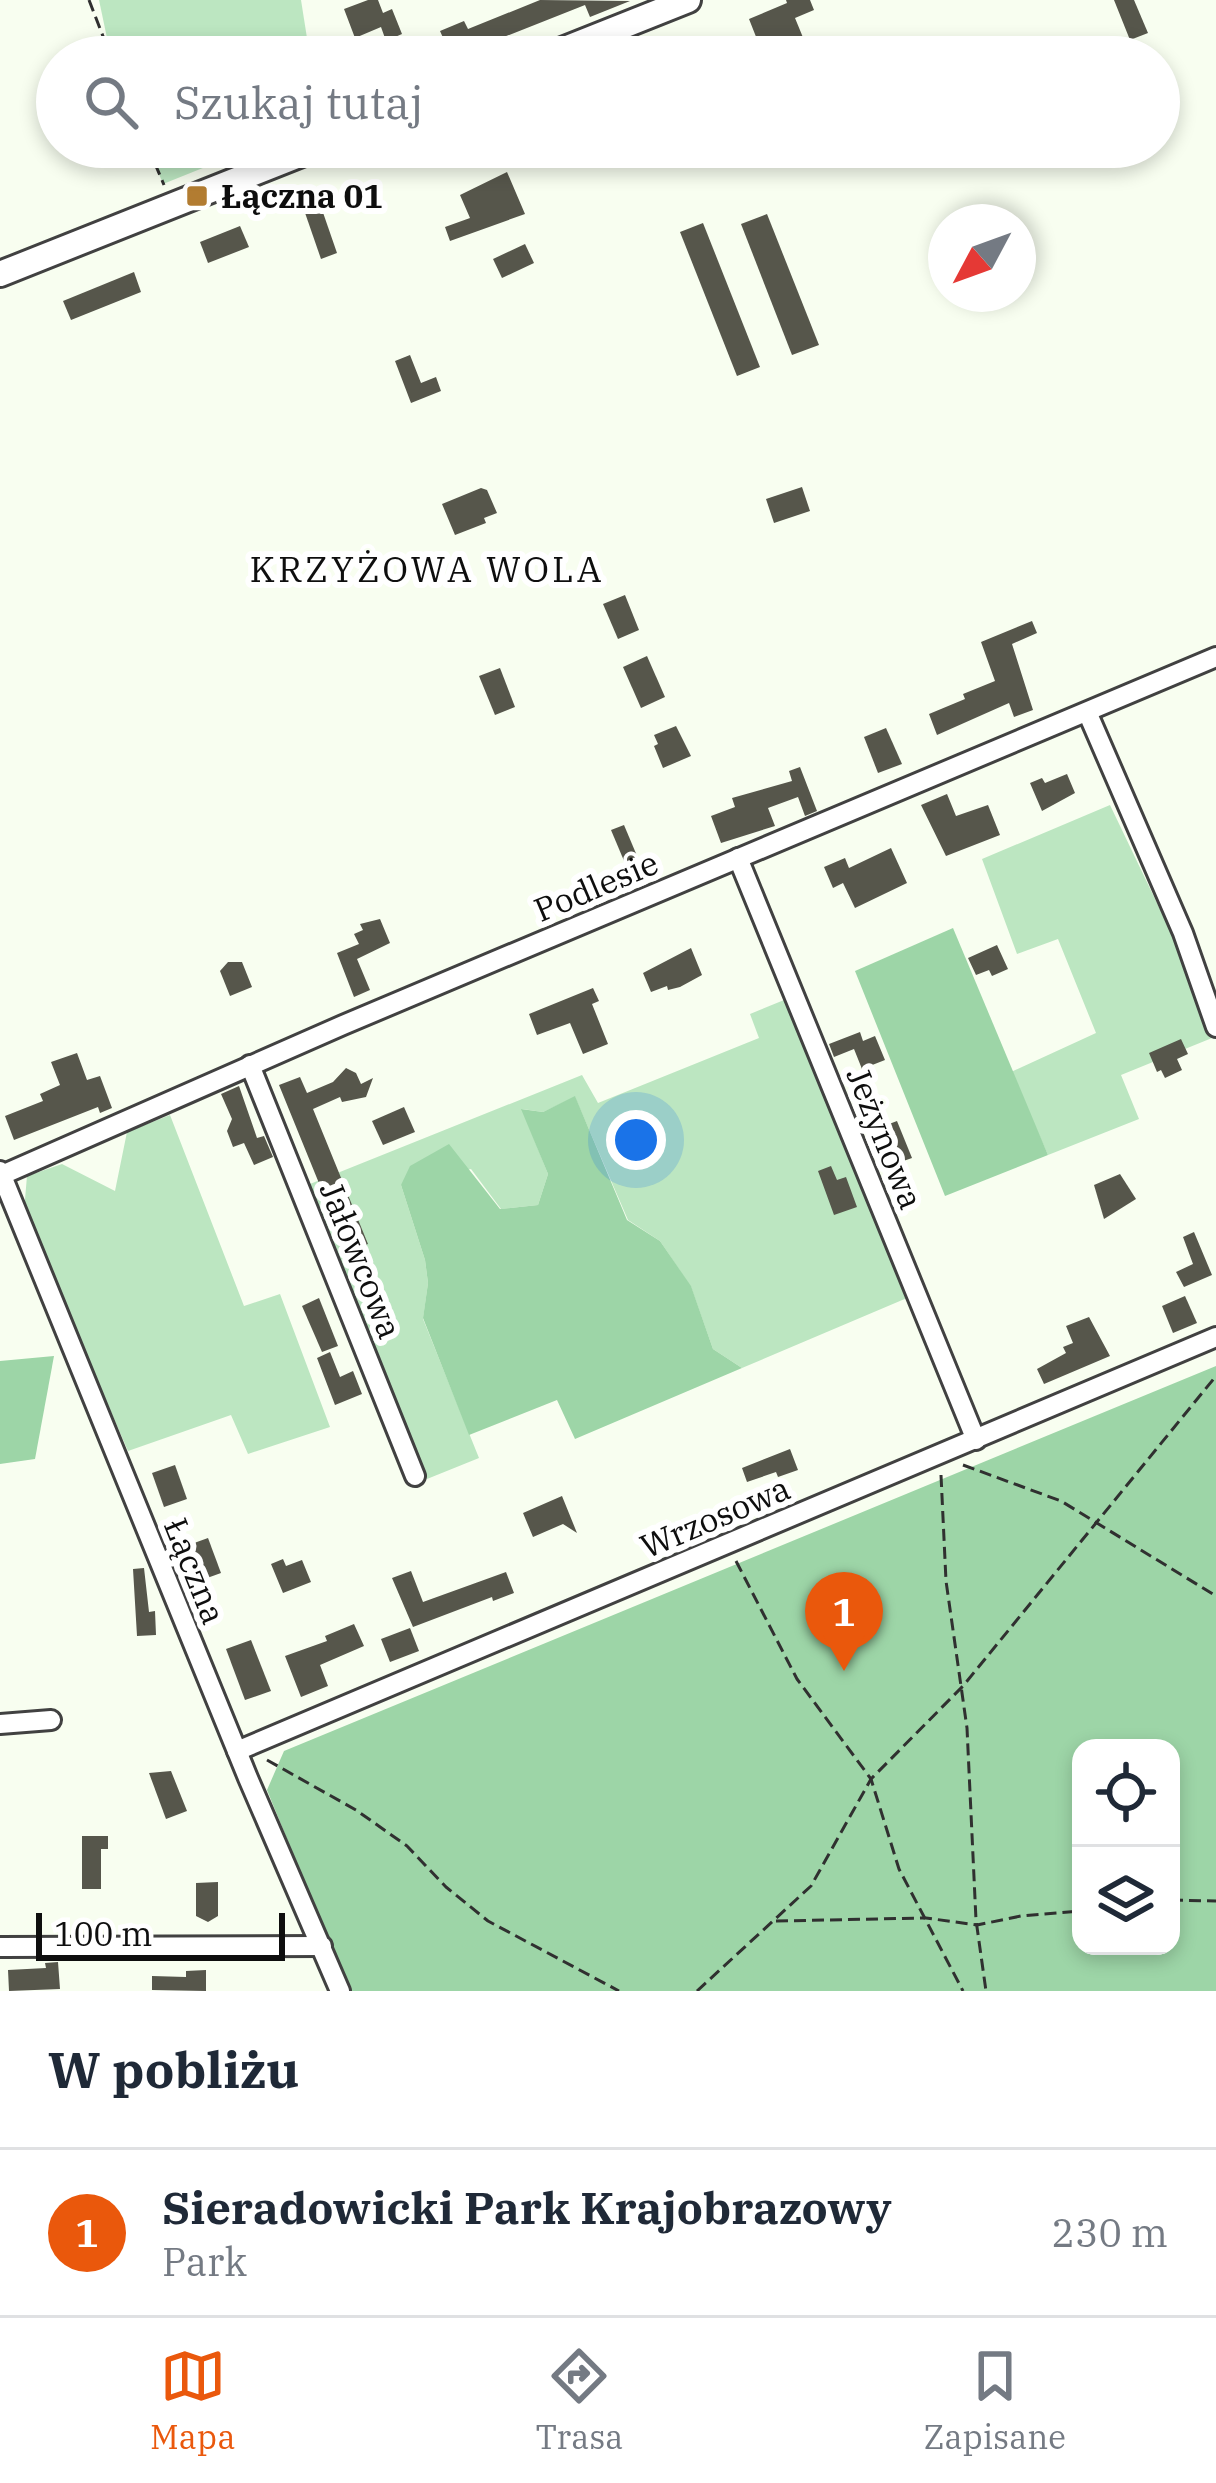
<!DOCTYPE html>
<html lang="pl">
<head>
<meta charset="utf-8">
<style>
	body { margin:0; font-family:"IBM Plex Serif",serif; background:#f2f2f3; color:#1f2937 }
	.controls { position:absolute; right:36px; bottom:36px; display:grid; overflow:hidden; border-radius:24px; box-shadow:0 6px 18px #0003 }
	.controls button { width:108px; height:108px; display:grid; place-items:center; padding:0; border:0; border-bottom:3px solid #e0e1e3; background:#fff; color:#1f2937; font:60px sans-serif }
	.compass { position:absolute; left:928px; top:204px; width:108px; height:108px; border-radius:50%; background:#fff; box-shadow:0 6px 18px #0003; rotate:229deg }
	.scale { position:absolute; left:36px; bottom:30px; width:249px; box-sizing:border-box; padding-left:12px; border:6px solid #0e0e0e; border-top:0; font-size:33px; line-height:42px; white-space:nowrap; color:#0e0e0e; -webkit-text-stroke:9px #fff; paint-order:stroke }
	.you { position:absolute; left:636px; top:1140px; width:42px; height:42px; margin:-30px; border:9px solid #fff; border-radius:50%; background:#1a73e8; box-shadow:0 0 0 18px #1a73e833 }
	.badge { display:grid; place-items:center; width:78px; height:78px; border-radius:50%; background:#ea580c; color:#fff; font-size:39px; font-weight:700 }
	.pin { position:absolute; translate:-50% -99px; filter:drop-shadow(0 3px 6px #0008) }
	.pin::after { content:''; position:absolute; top:63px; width:42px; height:36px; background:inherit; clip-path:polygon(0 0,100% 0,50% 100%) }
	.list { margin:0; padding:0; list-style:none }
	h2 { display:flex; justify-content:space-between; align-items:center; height:156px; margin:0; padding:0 48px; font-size:51px }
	h2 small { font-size:39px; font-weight:400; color:#747a83 }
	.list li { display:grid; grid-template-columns:78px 1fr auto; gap:36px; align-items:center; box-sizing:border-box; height:168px; padding:0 48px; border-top:3px solid #e0e1e3 }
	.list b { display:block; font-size:45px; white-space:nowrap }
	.list p { margin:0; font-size:39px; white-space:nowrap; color:#747a83 }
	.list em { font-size:39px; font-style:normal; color:#747a83 }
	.icon { flex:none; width:66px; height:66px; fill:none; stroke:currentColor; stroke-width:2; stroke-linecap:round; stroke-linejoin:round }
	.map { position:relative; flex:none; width:1216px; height:1991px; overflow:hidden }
	.search { position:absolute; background:#fff; box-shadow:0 6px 18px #0003; left:36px; right:36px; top:36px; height:132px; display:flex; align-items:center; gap:30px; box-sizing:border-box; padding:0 42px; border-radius:66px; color:#747a83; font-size:45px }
	.sheet { height:324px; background:#fff }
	nav { display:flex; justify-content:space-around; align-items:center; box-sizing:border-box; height:168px; border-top:3px solid #e0e1e3; background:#fff; font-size:33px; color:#747a83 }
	nav a { display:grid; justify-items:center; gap:6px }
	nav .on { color:#ea580c }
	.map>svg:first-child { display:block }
	.green { fill:#bce6c1 }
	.forest { fill:#9dd5a7; fill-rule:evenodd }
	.building { fill:#56564b }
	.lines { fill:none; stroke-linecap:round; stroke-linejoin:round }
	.minor-casing { stroke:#414141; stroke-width:24 }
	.tertiary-casing { stroke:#414141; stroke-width:30 }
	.path { stroke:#303030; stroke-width:3; stroke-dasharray:12 6; stroke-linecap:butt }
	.minor { stroke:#fff; stroke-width:18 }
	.tertiary { stroke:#fff; stroke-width:24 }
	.poi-dot { fill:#b27c31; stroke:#fff; stroke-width:4.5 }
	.labels { text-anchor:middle; stroke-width:12; stroke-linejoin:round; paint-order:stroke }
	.poi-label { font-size:33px; font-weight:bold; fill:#0e0e0e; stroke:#fff; text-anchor:start }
	.street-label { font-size:33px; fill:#0e0e0e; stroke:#fff }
	.neighbourhood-label { font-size:36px; letter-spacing:3px; fill:#0e0e0e; stroke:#fff }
</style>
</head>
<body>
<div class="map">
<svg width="1216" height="1991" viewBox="0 0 1216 1991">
	<rect width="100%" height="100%" fill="#f8fef0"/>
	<g class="green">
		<path d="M99 0H301L310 57H111Z"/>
		<path d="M148 147H255L163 184Z"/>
		<path d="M1110 805 1179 949 1212 1038 1121 1075 1139 1119 1048 1155 1011 1072 1096 1033 1058 939 1017 954 982 859Z"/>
		<path d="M789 998 907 1298 742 1368 713 1349 691 1287 660 1241 628 1220 575 1097 543 1112 522 1109 548 1174 538 1205 501 1209 471 1169 401 1185 425 1260 428 1283 423 1319 479 1458 427 1479 305 1186 582 1075 598 1103 759 1038 750 1014Z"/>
		<path d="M170 1115 244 1306 280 1294 330 1427 248 1454 231 1415 128 1451 24 1211 27 1176 62 1164 115 1191 127 1132Z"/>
	</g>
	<g class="forest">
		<path d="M953 928 1048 1155 945 1196 855 971Z"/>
		<path d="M575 1096 627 1220 660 1241 691 1286 713 1349 742 1368 575 1439 557 1400 469 1435 423 1318 428 1283 425 1260 401 1185 410 1166 449 1144 500 1209 538 1205 548 1174 521 1109 543 1112Z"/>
		<path d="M54 1356 35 1459 0 1464V1361Z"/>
		<path d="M1216 1366V1991H349L267 1790 284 1751ZM1081 1748H1171V1946H1081Z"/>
	</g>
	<g class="building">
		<path d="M368 0H378L383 13 392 9 402 34 386 41 381 27 355 38 344 9Z"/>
		<path d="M540 0 630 1 590 17 585 5 476 48 474 44 442 57H404L444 40 440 31 464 21 468 29Z"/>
		<path d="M786 0H810L814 10 795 18 811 57H764L749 19 787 3Z"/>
		<path d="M1114 0H1134L1148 33 1130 40Z"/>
		<path d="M507 172 525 214 450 241 445 227 470 218 460 195Z"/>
		<path d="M319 201 337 253 321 259 303 207Z"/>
		<path d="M767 214 819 345 792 355 741 224Z"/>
		<path d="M703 223 760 367 737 376 680 232Z"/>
		<path d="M240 226 249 247 208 263 200 242Z"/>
		<path d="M525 244 534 263 502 278 493 259Z"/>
		<path d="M134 272 141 292 71 320 63 301Z"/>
		<path d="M410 355 421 383 436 377 441 391 411 403 395 361Z"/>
		<path d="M802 487 810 511 774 523 766 499Z"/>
		<path d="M481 488 487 490 497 513 484 518 486 523 455 535 442 504Z"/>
		<path d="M625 595 639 630 618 639 603 604Z"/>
		<path d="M1032 621 1037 633 1012 644 1033 710 1014 717 1009 703 937 735 929 714 965 699 963 694 995 681 981 642Z"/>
		<path d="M647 656 665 697 641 708 623 667Z"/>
		<path d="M500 668 515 707 495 715 479 676Z"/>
		<path d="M676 726 691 756 663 768 654 746 658 744 654 735Z"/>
		<path d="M886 728 902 764 878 773 864 737Z"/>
		<path d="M800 767 817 811 805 816 798 797 768 808 775 826 721 843 711 816 735 807 732 798 792 781 789 771Z"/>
		<path d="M1067 774 1075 793 1042 811 1030 783 1042 778 1045 783Z"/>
		<path d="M947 794 956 816 988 805 1000 835 946 856 921 805Z"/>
		<path d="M624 825 648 882 635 887 611 830Z"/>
		<path d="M891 848 907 883 855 908 843 883 833 888 824 867 845 858 849 868Z"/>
		<path d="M380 919 390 943 357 959 370 990 354 997 337 953 359 944 354 934 363 930 360 924Z"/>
		<path d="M997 945 1008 969 992 976 989 970 976 975 968 958Z"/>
		<path d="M691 948 702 975 680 987 668 990 667 986 651 992 643 973Z"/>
		<path d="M228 962H242L252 987 230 996 220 971Z"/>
		<path d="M593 988 599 1001 592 1004 608 1044 583 1054 570 1023 537 1035 529 1014Z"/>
		<path d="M860 1032 863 1041 875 1036 885 1060 862 1069 854 1049 834 1057 829 1044Z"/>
		<path d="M1181 1039 1188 1054 1177 1059 1182 1070 1165 1078 1161 1070 1157 1072 1149 1053Z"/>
		<path d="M77 1053 87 1080 100 1076 112 1108 100 1113 98 1107 14 1140 5 1116 43 1101 40 1094 60 1085 51 1062Z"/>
		<path d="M346 1068 356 1073 361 1084 373 1078 366 1097 342 1102 340 1097 313 1109 368 1244 347 1252 279 1085 300 1077 307 1093 333 1082Z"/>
		<path d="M239 1086 257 1138 264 1136 273 1157 254 1165 244 1143 233 1147 227 1131 232 1119 221 1094Z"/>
		<path d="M404 1107 415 1132 383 1145 372 1121Z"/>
		<path d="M897 1121 912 1158 886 1167 871 1131Z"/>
		<path d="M831 1166 837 1180 846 1177 857 1207 834 1215 818 1171Z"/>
		<path d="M1120 1174 1136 1199 1104 1219 1094 1185Z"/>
		<path d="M1194 1232 1212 1275 1184 1287 1176 1272 1193 1264 1183 1237Z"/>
		<path d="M1185 1296 1197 1323 1173 1333 1162 1306Z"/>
		<path d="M319 1298 338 1346 322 1352 302 1306Z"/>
		<path d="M1089 1317 1110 1356 1044 1384 1037 1369 1066 1353 1063 1347 1073 1343 1066 1326Z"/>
		<path d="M330 1352 340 1377 353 1371 362 1394 335 1405 317 1358Z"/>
		<path d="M790 1449 798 1470 778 1477 776 1472 747 1482 742 1468Z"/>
		<path d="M175 1465 187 1499 164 1507 152 1473Z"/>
		<path d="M562 1496 577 1533 563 1524 533 1537 523 1513Z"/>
		<path d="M711 1511 716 1523 647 1546 643 1533Z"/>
		<path d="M208 1538 221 1573 196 1582 183 1547Z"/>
		<path d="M283 1559 286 1566 302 1560 311 1582 283 1593 271 1564Z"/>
		<path d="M144 1568 149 1612 155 1611 156 1635 137 1636 133 1569Z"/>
		<path d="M411 1571 423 1602 506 1572 514 1593 493 1601 492 1597 413 1627 392 1578Z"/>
		<path d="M354 1624 364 1646 320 1665 328 1686 301 1697 285 1656 327 1641 325 1636Z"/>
		<path d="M410 1628 419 1651 390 1662 381 1639Z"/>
		<path d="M251 1640 271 1691 245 1700 226 1649Z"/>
		<path d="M171 1771 187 1811 166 1819 149 1773Z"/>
		<path d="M82 1836H108V1849H101V1889H82Z"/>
		<path d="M218 1882V1916L208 1922 196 1916V1883Z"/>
		<path d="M58 1962 60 1989 9 1991 8 1970 46 1968 45 1963Z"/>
		<path d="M206 1970V1991L152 1990V1976L186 1977V1971Z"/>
	</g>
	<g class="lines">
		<g class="minor-casing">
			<g id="minor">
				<path d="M1088 714 1183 933 1216 1027"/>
				<path d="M738 858 976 1440"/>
				<path d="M250 1065 415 1476"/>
				<path d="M0 1171 248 1778 340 1991"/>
				<path d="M2 1175 343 1025 1216 657"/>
				<path d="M0 1724 51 1720"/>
				<path d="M237 1751 1216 1337"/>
				<path d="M0 1947 322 1946"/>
			</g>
		</g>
		<g class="tertiary-casing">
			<g id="tertiary">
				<path d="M545 57 688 0"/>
				<path d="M0 274 319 147"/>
			</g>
		</g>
		<g class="path">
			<path d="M89 0 111 57"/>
			<path d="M148 147 164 185"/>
			<path d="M963 1465 1061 1501 1216 1596"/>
			<path d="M941 1475 946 1581 967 1728 976 1920 986 1991"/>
			<path d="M736 1561 797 1679 871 1779 899 1869 963 1991"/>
			<path d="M267 1760 356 1810 407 1846 446 1887 488 1921 619 1991"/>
			<path d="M1171 1900 1216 1901"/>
			<path d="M776 1921 926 1918 977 1925 1021 1916 1081 1911"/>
			<path d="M697 1991 811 1886 871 1779 963 1686 1216 1376"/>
		</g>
		<use href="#minor" class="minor"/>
		<use href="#tertiary" class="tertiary"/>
	</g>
	<rect class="poi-dot" x="185" y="184" width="24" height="24" rx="6"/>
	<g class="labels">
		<g class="poi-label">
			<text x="221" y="208">Łączna 01</text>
		</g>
		<g class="street-label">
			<text transform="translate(596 886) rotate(-23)" y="12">Podlesie</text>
			<text transform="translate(885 1138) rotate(68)" y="12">Jeżynowa</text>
			<text transform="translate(361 1260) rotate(68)" y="12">Jałowcowa</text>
			<text transform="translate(715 1517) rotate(-23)" y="12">Wrzosowa</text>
			<text transform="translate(195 1571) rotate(68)" y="12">Łączna</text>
		</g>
		<g class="neighbourhood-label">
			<text x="427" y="582">KRZYŻOWA WOLA</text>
		</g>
	</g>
</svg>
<div class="controls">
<button><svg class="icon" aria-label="locate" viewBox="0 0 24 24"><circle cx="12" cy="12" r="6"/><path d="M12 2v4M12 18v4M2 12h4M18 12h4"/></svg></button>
<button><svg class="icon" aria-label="layers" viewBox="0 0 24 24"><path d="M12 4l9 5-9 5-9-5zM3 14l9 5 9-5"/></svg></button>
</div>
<svg class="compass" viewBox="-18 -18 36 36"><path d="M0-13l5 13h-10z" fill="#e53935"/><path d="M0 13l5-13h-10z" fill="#747a83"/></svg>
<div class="scale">100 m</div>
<div class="you"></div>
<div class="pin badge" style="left:844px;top:1671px">1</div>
<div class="search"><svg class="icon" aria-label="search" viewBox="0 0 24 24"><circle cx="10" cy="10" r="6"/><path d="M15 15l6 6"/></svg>Szukaj tutaj</div>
</div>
<section class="sheet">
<h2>W pobliżu<small></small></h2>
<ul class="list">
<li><span class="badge">1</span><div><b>Sieradowicki Park Krajobrazowy</b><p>Park</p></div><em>230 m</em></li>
</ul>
</section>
<nav>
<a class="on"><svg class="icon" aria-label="map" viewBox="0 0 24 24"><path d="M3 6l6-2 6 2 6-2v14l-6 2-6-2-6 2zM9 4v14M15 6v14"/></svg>Mapa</a>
<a><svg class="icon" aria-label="directions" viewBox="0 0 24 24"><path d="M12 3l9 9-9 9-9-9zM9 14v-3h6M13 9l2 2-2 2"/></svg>Trasa</a>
<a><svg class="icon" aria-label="saved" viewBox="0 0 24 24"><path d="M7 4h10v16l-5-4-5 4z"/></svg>Zapisane</a>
</nav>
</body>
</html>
